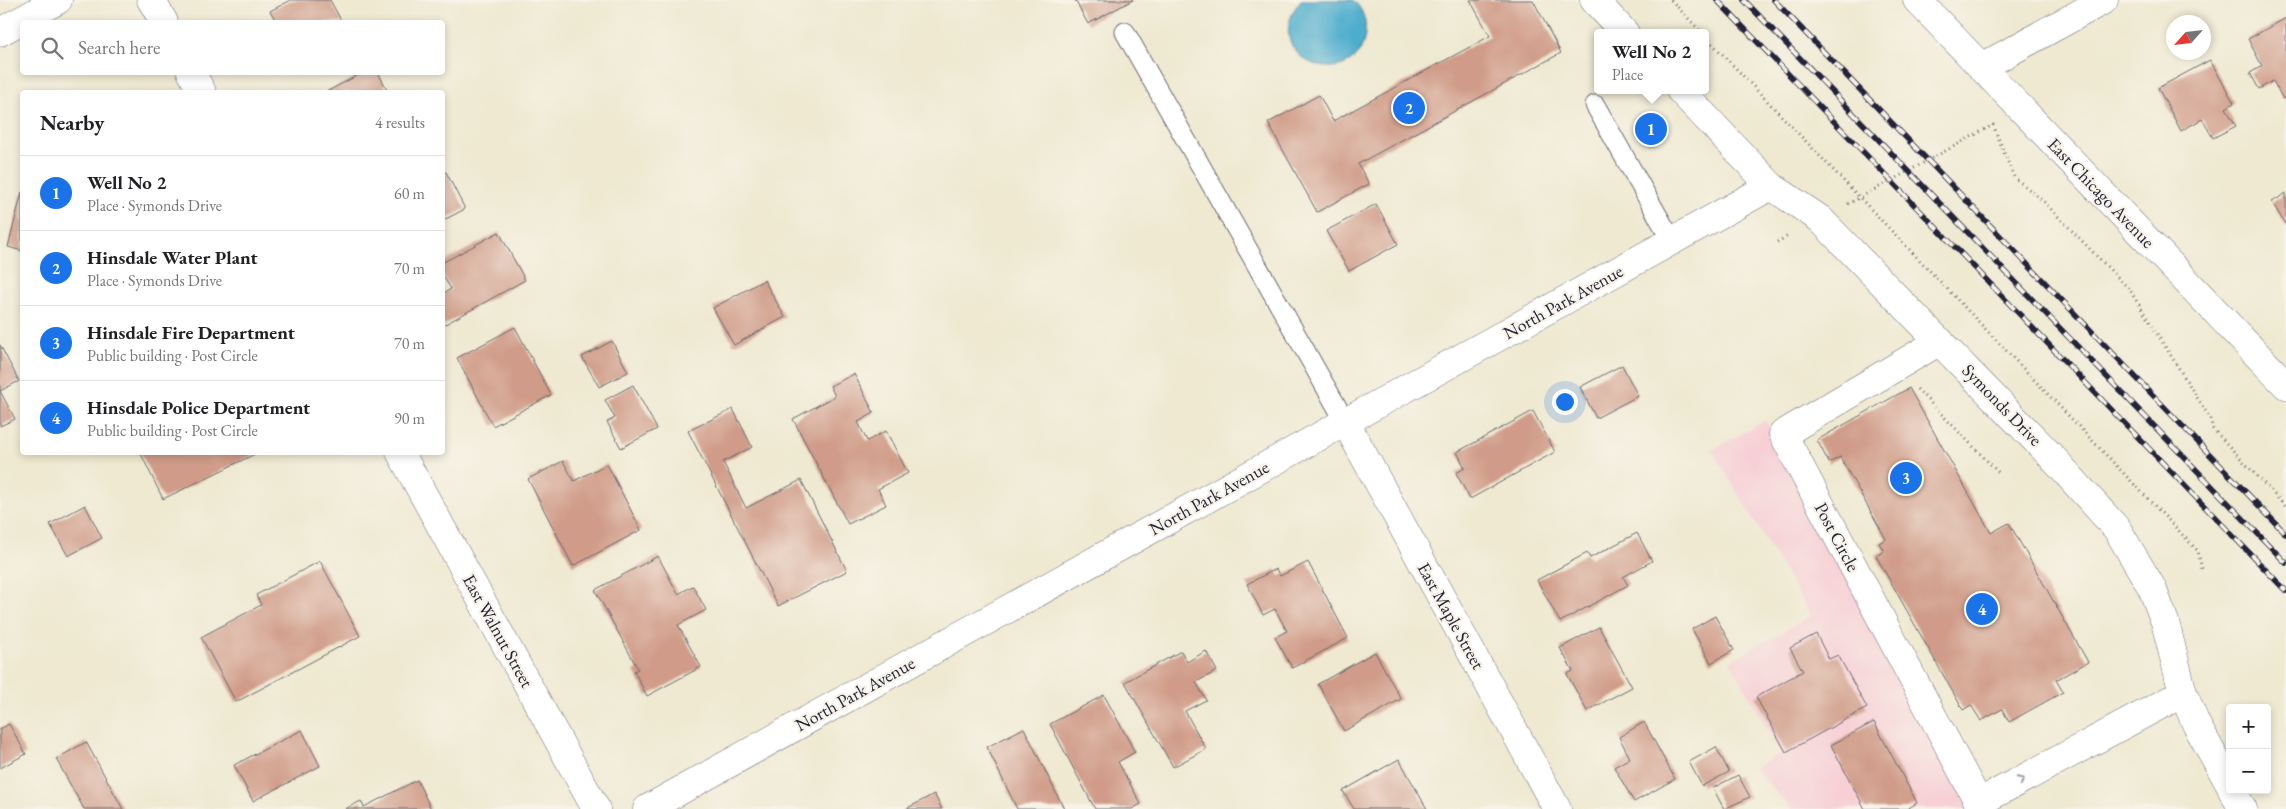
<!DOCTYPE html>
<html lang="en">
<head>
<meta charset="utf-8">
<style>
	body { margin:0; font-family:"EB Garamond",serif; background:#f2f2f2; color:#202124 }
	.controls { position:absolute; right:15px; bottom:15px; display:grid; overflow:hidden; border-radius:5px; box-shadow:0 2px 8px #0003 }
	.controls button { width:45px; height:45px; display:grid; place-items:center; padding:0; border:0; border-bottom:1px solid #e0e0e0; background:#fff; color:#202124; font:25px sans-serif }
	.compass { position:absolute; left:2166px; top:15px; width:45px; height:45px; border-radius:50%; background:#fff; box-shadow:0 2px 8px #0003; rotate:243deg }
	.you { position:absolute; left:1564px; top:401px; width:18px; height:18px; margin:-12px; border:4px solid #fff; border-radius:50%; background:#1a73e8; box-shadow:0 0 0 8px #1a73e833 }
	.badge { display:grid; place-items:center; width:32px; height:32px; border-radius:50%; background:#1a73e8; color:#fff; font-size:16px; font-weight:700 }
	.pin { position:absolute; translate:-50% -50%; border:2px solid #fff; box-shadow:0 1px 5px #0006 }
	.popup { position:absolute; left:1594px; top:29px; width:115px; height:65px; box-sizing:border-box; display:grid; place-content:center; border-radius:5px; background:#fff; filter:drop-shadow(0 1px 4px #0005); font-size:16px; white-space:nowrap; color:#757577 }
	.popup b { font-size:19px; color:#202124 }
	.popup::after { content:''; position:absolute; left:50%; top:100%; margin-left:-10px; border:10px solid transparent; border-top-color:#fff }
	.list { margin:0; padding:0; list-style:none }
	h2 { display:flex; justify-content:space-between; align-items:center; height:65px; margin:0; padding:0 20px; font-size:21px }
	h2 small { font-size:16px; font-weight:400; color:#757577 }
	.list li { display:grid; grid-template-columns:32px 1fr auto; gap:15px; align-items:center; box-sizing:border-box; height:75px; padding:0 20px; border-top:1px solid #e0e0e0 }
	.list b { display:block; font-size:19px; white-space:nowrap }
	.list p { margin:0; font-size:16px; white-space:nowrap; color:#757577 }
	.list em { font-size:16px; font-style:normal; color:#757577 }
	.icon { flex:none; width:28px; height:28px; fill:none; stroke:currentColor; stroke-width:2; stroke-linecap:round; stroke-linejoin:round }
	.map { position:relative; flex:none; width:2286px; height:809px; overflow:hidden }
	.search { position:absolute; background:#fff; box-shadow:0 2px 8px #0003; left:20px; top:20px; width:425px; height:55px; display:flex; align-items:center; gap:12px; box-sizing:border-box; padding:0 18px; border-radius:5px; color:#757577; font-size:19px }
	.panel { position:absolute; background:#fff; box-shadow:0 2px 8px #0003; left:20px; top:90px; width:425px; height:365px; border-radius:5px }
	.map>svg:first-child { display:block }
	.built { fill:#f7cfd5 }
	.water { fill:#4eadcd; stroke:#386884 }
	.building { fill:#d09b88 }
	.lines { fill:none; stroke-linecap:round; stroke-linejoin:round }
	.service-casing { stroke:#6a6870; stroke-width:21 }
	.minor-casing { stroke:#6a6870; stroke-width:29 }
	.secondary-casing { stroke:#6a6870; stroke-width:29 }
	.path { stroke:#6a6870; stroke-width:3; stroke-dasharray:1 4; stroke-linecap:butt }
	.service { stroke:#fff; stroke-width:19 }
	.minor { stroke:#fff; stroke-width:28 }
	.secondary { stroke:#fff; stroke-width:28 }
	.rail-casing { stroke:#22223b; stroke-width:5.5 }
	.rail { stroke:#f7f3e8; stroke-width:4; stroke-dasharray:11; stroke-linecap:butt }
	.oneway { stroke:#9c9ca7 }
	.labels { text-anchor:middle; stroke-width:4.5; stroke-linejoin:round; paint-order:stroke }
	.street-label { font-size:18px; fill:#22223b; stroke:#f7f3e8 }
</style>
</head>
<body>
<div class="map">
<svg width="2286" height="809" viewBox="0 0 2286 809">
	<rect width="100%" height="100%" fill="#f7f3e8"/>
	<filter id="ink" filterUnits="userSpaceOnUse"><feTurbulence type="fractalNoise" baseFrequency=".02" numOctaves="2"/><feDisplacementMap in="SourceGraphic" scale="10" xChannelSelector="R" yChannelSelector="G"/><feConvolveMatrix kernelMatrix="1 2 1 2 8 2 1 2 1" color-interpolation-filters="sRGB"/></filter>
	<filter id="wash" filterUnits="userSpaceOnUse"><feTurbulence type="fractalNoise" baseFrequency=".0096" numOctaves="4" result="noise"/><feDisplacementMap in="SourceGraphic" scale="20" xChannelSelector="R" yChannelSelector="G"/><feGaussianBlur stdDeviation="1.12" result="paint"/><feColorMatrix in="noise" values="0 0 0 0 0 0 0 0 0 0 0 0 0 0 0 0 0 1.4 0 .05"/><feComposite in="paint" operator="in"/></filter>
	<g filter="url(#wash)">
		<rect width="100%" height="100%" fill="#efe9d1"/>
		<path class="built" d="M1766 420 1973 809H1791L1754 768 1781 753 1730 661 1811 616 1712 450Z"/>
		<path class="water" d="M1301 0H1353C1363 9 1367 21 1365 35 1356 98 1253 59 1301 0Z"/>
		<g id="blocks">
			<g class="building">
				<path d="M291 0H330L342 22H277L270 11Z"/>
				<path d="M1075 0H1133L1088 24Z"/>
				<path d="M1470 0H1533L1561 53 1358 164 1369 184 1317 212 1268 123 1319 95 1333 121 1490 36Z"/>
				<path d="M2286 18V97L2283 99 2273 81 2259 89 2250 73 2262 66 2248 39Z"/>
				<path d="M2210 60 2234 103 2226 108 2236 126 2213 138 2202 119 2181 131 2158 88Z"/>
				<path d="M364 72H378L388 92H326Z"/>
				<path d="M1645 124H1656L1662 134 1655 142H1645L1640 133Z"/>
				<path d="M446 172 465 209 442 221V174Z"/>
				<path d="M22 192V251L8 247Z"/>
				<path d="M2286 193V226L2272 202Z"/>
				<path d="M1376 204 1398 244 1349 271 1326 231Z"/>
				<path d="M499 232 525 280 442 326V294L451 289 442 274V263Z"/>
				<path d="M764 280 785 317 734 345 713 308Z"/>
				<path d="M515 327 551 395 493 426 457 358Z"/>
				<path d="M612 341 628 372 599 387 582 357Z"/>
				<path d="M0 345 19 381 0 391 15 419 0 426Z"/>
				<path d="M1622 365 1638 396 1596 418 1580 387Z"/>
				<path d="M854 374 874 413 858 422 867 441 886 431 908 473 878 489 886 505 848 524 793 419 835 396 830 386Z"/>
				<path d="M633 385 657 429 621 448 607 422 615 418 605 400Z"/>
				<path d="M1909 388 1991 533 2009 523 2088 662 2056 680 2063 692 2009 722 2002 709 1981 721 1971 705 1963 710 1876 556 1884 551 1879 543 1886 539 1840 457 1829 463 1817 440Z"/>
				<path d="M733 409 752 447 723 462 746 508 801 480 847 571 778 606 688 431Z"/>
				<path d="M1533 411 1555 452 1470 499 1456 473 1465 468 1457 452Z"/>
				<path d="M140 452H254L255 454 163 499Z"/>
				<path d="M563 461 574 481 607 464 641 530 573 566 528 479Z"/>
				<path d="M85 505 102 538 68 556 50 524Z"/>
				<path d="M1637 533 1652 561 1623 577 1628 585 1560 622 1537 580 1587 553 1590 558Z"/>
				<path d="M658 556 678 594 693 586 706 610 678 625 701 667 647 696 634 671 638 669 595 590Z"/>
				<path d="M320 561 360 636 236 702 201 637 261 605 256 595Z"/>
				<path d="M1308 562 1348 638 1292 668 1275 637 1287 631 1275 609 1263 615 1247 584 1276 569 1280 576Z"/>
				<path d="M1715 616 1734 650 1711 663 1692 629Z"/>
				<path d="M1599 627 1632 687 1587 711 1567 674 1573 671 1560 648Z"/>
				<path d="M1816 634 1829 659 1838 655 1867 708 1786 752 1756 697 1803 671 1790 648Z"/>
				<path d="M1181 651 1187 662 1206 651 1217 671 1196 682 1206 700 1185 711 1206 749 1173 767 1125 682Z"/>
				<path d="M1375 652 1401 699 1344 731 1318 684Z"/>
				<path d="M1104 695 1135 752 1118 762 1141 804 1132 809H1095L1050 724Z"/>
				<path d="M1644 722 1675 779 1634 802 1614 767 1630 758 1619 737Z"/>
				<path d="M1874 722 1917 803 1907 809H1865L1831 745Z"/>
				<path d="M9 724 26 754 0 768V729Z"/>
				<path d="M1024 728 1064 809H1017L987 747Z"/>
				<path d="M302 730 320 766 253 801 234 765Z"/>
				<path d="M86 742 123 809H84L56 759Z"/>
				<path d="M1716 747 1729 772 1702 786 1689 762Z"/>
				<path d="M1399 759 1427 809H1354L1343 791Z"/>
				<path d="M1738 775 1750 797 1724 809 1713 788Z"/>
				<path d="M417 780 431 809H345L361 801 364 807Z"/>
				<path d="M934 794 942 809H906Z"/>
			</g>
		</g>
	</g>
	<g filter="url(#ink)">
		<use href="#blocks" fill-opacity="0" stroke="#6a6870" stroke-width="1"/>
		<g class="lines">
			<g class="service-casing">
				<g id="service">
					<path d="M1125 32 1346 423"/>
					<path d="M1595 105 1672 241"/>
				</g>
			</g>
			<g class="minor-casing">
				<g id="minor">
					<path d="M151 0 164 22"/>
					<path d="M1594 0 1625 33"/>
					<path d="M0 32 58 0"/>
					<path d="M1982 67 2104 0"/>
					<path d="M191 72 202 92"/>
					<path d="M1680 90 1771 186 1820 219 2052 457 2117 529 2152 588 2165 622 2183 693 2196 724 2230 785"/>
					<path d="M1940 341 1783 434 1982 809"/>
					<path d="M1346 423 1557 809"/>
					<path d="M400 452 596 809"/>
					<path d="M2232 790 2243 809"/>
					<path d="M1978 803 2183 693"/>
					<path d="M647 809 1771 186"/>
				</g>
			</g>
			<g class="secondary-casing">
				<path id="secondary" d="M1917 0 2286 385"/>
			</g>
			<g class="path">
				<path d="M1671 0 1702 33"/>
				<path d="M1705 36 2198 551 2202 569"/>
				<path d="M1848 204 1993 125 2014 177 2043 201 2129 289 2210 418 2213 429 2286 507"/>
				<path d="M1777 242 1790 235"/>
				<path d="M1917 389 1999 473"/>
			</g>
			<use href="#service" class="service"/>
			<use href="#minor" class="minor"/>
			<use href="#secondary" class="secondary"/>
			<g class="rail-casing">
				<g id="rail">
					<path d="M1717 0 2286 591"/>
					<path d="M1744 0 2286 563"/>
					<path d="M1774 0 2286 534"/>
				</g>
			</g>
			<use href="#rail" class="rail"/>
		</g>
		<defs><path id="oneway-chevron" d="M-2-3.5L2.5 0L-2 3.5" fill="none" stroke-width="1.6" stroke-linecap="round" stroke-linejoin="round" transform="scale(1.25)"/></defs>
		<use class="oneway" href="#oneway-chevron" transform="translate(2021 780) rotate(-28)"/>
	</g>
	<g class="labels">
		<g class="street-label">
			<text transform="translate(2101 193) rotate(46)" y="6">East Chicago Avenue</text>
			<text transform="translate(1563 302) rotate(-29)" y="6">North Park Avenue</text>
			<text transform="translate(2002 405) rotate(46)" y="6">Symonds Drive</text>
			<text transform="translate(1209 498) rotate(-29)" y="6">North Park Avenue</text>
			<text transform="translate(1837 537) rotate(62)" y="6">Post Circle</text>
			<text transform="translate(1451 616) rotate(61)" y="6">East Maple Street</text>
			<text transform="translate(498 631) rotate(61)" y="6">East Walnut Street</text>
			<text transform="translate(855 694) rotate(-29)" y="6">North Park Avenue</text>
		</g>
	</g>
</svg>
<div class="controls">
<button>+</button>
<button>−</button>
</div>
<svg class="compass" viewBox="-18 -18 36 36"><path d="M0-13l5 13h-10z" fill="#e53935"/><path d="M0 13l5-13h-10z" fill="#757577"/></svg>
<div class="you"></div>
<div class="pin badge" style="left:1651px;top:129px">1</div>
<div class="popup"><b>Well No 2</b>Place</div>
<div class="pin badge" style="left:1409px;top:108px">2</div>
<div class="pin badge" style="left:1906px;top:478px">3</div>
<div class="pin badge" style="left:1982px;top:609px">4</div>
<div class="search"><svg class="icon" aria-label="search" viewBox="0 0 24 24"><circle cx="10" cy="10" r="6"/><path d="M15 15l6 6"/></svg>Search here</div>
<section class="panel">
<h2>Nearby<small>4 results</small></h2>
<ul class="list">
<li><span class="badge">1</span><div><b>Well No 2</b><p>Place · Symonds Drive</p></div><em>60 m</em></li>
<li><span class="badge">2</span><div><b>Hinsdale Water Plant</b><p>Place · Symonds Drive</p></div><em>70 m</em></li>
<li><span class="badge">3</span><div><b>Hinsdale Fire Department</b><p>Public building · Post Circle</p></div><em>70 m</em></li>
<li><span class="badge">4</span><div><b>Hinsdale Police Department</b><p>Public building · Post Circle</p></div><em>90 m</em></li>
</ul>
</section>
</div>
</body>
</html>
